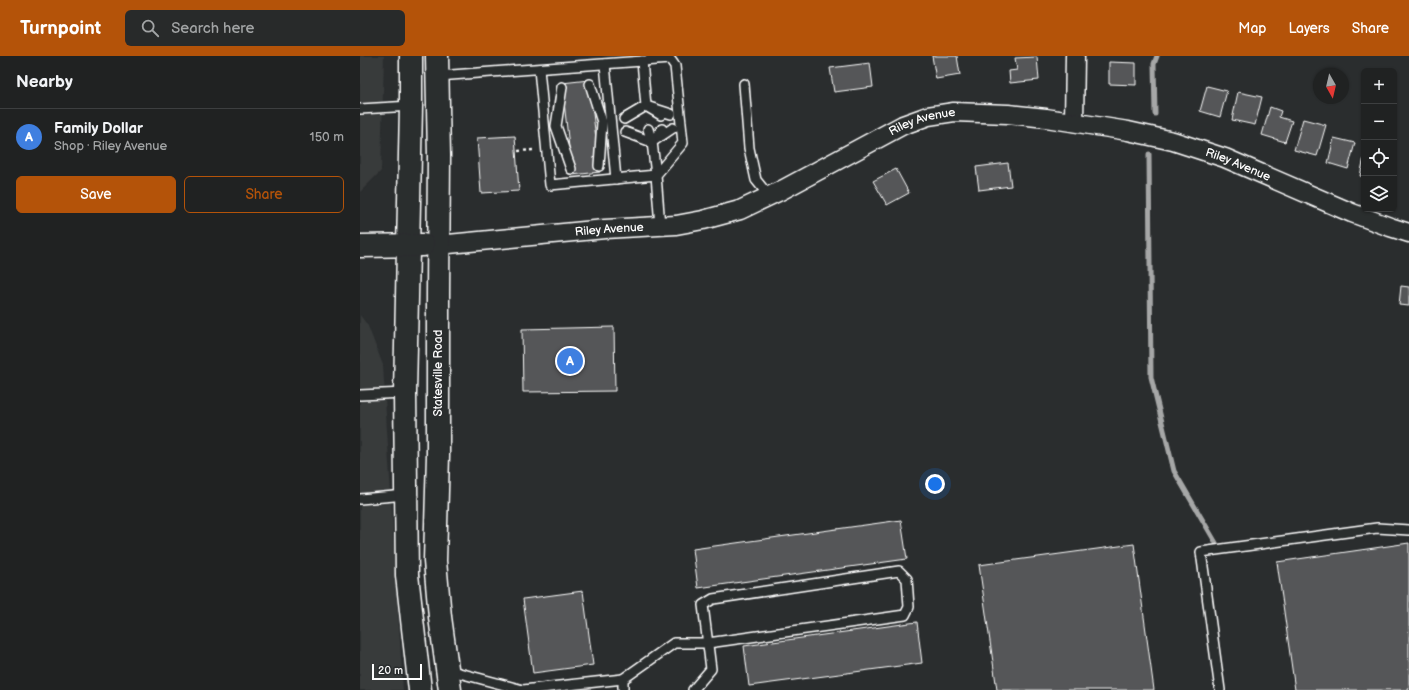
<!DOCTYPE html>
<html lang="en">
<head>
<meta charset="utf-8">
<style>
	body { margin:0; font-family:"Balsamiq Sans",sans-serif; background:#282a2a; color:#f1f3f6 }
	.controls { position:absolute; right:12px; top:12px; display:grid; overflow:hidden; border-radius:6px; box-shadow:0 1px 3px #0004 }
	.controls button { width:36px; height:36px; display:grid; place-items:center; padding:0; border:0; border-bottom:1px solid #3d3f40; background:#202222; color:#f1f3f6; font:20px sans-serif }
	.compass { position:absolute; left:953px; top:12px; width:36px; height:36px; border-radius:50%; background:#202222; box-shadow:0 1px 3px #0004; rotate:172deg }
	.scale { position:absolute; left:12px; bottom:10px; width:50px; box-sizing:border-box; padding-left:4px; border:2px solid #fff; border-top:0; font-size:11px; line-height:14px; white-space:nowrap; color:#fff; -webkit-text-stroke:3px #2a2d2e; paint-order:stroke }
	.you { position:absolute; left:575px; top:428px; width:14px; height:14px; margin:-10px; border:3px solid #fff; border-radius:50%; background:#1a73e8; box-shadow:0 0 0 6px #1a73e833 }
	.badge { display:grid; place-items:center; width:26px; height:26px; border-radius:50%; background:#b45309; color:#fff; font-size:13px; font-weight:700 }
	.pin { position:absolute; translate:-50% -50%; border:2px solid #fff; box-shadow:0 1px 4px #0006 }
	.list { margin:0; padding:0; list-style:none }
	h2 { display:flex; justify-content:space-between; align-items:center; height:52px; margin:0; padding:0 16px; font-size:17px }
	h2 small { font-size:13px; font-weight:400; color:#a2a4a5 }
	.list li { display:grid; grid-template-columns:26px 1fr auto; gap:12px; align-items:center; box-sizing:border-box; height:56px; padding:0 16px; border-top:1px solid #3d3f40 }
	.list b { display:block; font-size:15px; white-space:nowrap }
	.list p { margin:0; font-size:13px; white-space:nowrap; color:#a2a4a5 }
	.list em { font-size:13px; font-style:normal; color:#a2a4a5 }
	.actions { display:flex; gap:8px; padding:12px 16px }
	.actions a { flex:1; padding:9px 0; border:1px solid #b45309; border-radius:6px; text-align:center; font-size:14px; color:#b45309 }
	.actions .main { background:#b45309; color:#fff }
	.icon { flex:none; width:22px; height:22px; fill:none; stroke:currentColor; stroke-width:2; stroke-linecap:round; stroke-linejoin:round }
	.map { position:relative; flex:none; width:1049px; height:634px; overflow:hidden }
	header { display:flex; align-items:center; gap:24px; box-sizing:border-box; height:56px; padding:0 20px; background:#b45309; color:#fff }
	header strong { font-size:19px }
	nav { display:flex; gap:22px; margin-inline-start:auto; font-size:14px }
	.search { width:280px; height:36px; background:#282a2a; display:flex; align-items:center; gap:10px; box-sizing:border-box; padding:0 14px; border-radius:6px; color:#a2a4a5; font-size:15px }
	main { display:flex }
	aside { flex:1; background:#202222 }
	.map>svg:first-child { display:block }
	.built { fill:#373a3b }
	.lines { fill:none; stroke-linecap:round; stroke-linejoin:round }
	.stream { stroke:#a6a7a7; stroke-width:5 }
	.building { fill:#555758; stroke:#fff }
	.lane-casing { stroke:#fff; stroke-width:12 }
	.street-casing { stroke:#fff; stroke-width:21 }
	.secondary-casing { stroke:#fff; stroke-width:25 }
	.path { stroke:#fff; stroke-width:2.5; stroke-dasharray:3 3; stroke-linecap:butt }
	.lane { stroke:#2a2d2e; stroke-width:9 }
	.street { stroke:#2a2d2e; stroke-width:18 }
	.secondary { stroke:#2a2d2e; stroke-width:22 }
	.labels { text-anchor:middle; stroke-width:3; stroke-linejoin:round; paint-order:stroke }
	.street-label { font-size:12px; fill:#fff; stroke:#2a2d2e }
</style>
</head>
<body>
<header>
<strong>Turnpoint</strong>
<div class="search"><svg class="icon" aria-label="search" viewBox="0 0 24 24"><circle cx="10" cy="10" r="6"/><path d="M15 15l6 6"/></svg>Search here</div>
<nav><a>Map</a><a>Layers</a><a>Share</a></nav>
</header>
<main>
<aside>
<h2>Nearby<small></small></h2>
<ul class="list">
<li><span class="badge" style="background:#3f7fe0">A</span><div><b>Family Dollar</b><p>Shop · Riley Avenue</p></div><em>150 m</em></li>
</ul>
<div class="actions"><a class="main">Save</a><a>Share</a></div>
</aside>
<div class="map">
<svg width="1049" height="634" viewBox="0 0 1049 634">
	<rect width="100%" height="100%" fill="#2a2d2e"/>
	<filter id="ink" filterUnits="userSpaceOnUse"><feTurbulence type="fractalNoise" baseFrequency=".025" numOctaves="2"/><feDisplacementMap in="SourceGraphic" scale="8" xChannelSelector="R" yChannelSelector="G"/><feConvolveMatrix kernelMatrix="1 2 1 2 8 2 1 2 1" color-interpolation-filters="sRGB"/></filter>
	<g filter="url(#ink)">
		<g class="built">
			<path d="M0 0H24L21 115 0 136Z"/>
			<path d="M0 259 8 270 23 309 43 634H0Z"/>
		</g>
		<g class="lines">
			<g class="stream">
				<path d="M795 58 794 8 797 0"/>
				<path d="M789 98 791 321 814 415 856 487"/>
			</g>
		</g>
		<g class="building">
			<path d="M572 0H597L600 19 576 23Z"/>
			<path d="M677 1 679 24 650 27 649 15 657 14 655 2Z"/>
			<path d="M749 6 776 7V29L749 28Z"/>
			<path d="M510 7 513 31 474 36 470 12Z"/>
			<path d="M229 24 240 116 212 119 202 27Z"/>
			<path d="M847 30 867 35 860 61 840 55Z"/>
			<path d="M878 36 902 41 895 69 872 64Z"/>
			<path d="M910 51 921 55 919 61 932 65 925 86 902 79Z"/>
			<path d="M943 63 966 69 957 100 934 94Z"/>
			<path d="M155 80 159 135 121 137 117 82Z"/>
			<path d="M974 82 995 87 988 113 968 107Z"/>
			<path d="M1004 101V121L1000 120Z"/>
			<path d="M648 107 651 130 619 134 616 111Z"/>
			<path d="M536 113 549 137 527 149 513 125Z"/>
			<path d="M1041 230 1049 231V250L1039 249Z"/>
			<path d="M254 271 255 335 163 336 162 273Z"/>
			<path d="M541 464 547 503 338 532 333 493Z"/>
			<path d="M1049 487V634H935L917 506Z"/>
			<path d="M774 488 794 634H637L619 509Z"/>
			<path d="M223 535 233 609 173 617 163 543Z"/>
			<path d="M557 566 562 607 389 630 384 590Z"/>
		</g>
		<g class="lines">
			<g class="lane-casing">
				<g id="lane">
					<path d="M245 8 256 123"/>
					<path d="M179 13 190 129 296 119 292 86 265 76"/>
					<path d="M78 20 310 3 315 10 323 87 296 119 300 170"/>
					<path d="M230 28 242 66 239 110"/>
					<path d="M384 28 389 92 396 124 409 140"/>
					<path d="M202 31 196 70 211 113"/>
					<path d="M0 53 51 50"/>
					<path d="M301 59 286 50 311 58"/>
					<path d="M264 63 286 50 282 5"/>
					<path d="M302 73 292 86 313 72"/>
					<path d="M288 84 292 86 288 73"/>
					<path d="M0 339 45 337"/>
					<path d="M0 443 46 439"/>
					<path d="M88 614 163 634 263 623"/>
					<path d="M263 634V623L314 587H348L545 559 549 551 547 523 539 515 353 543 343 549 351 613 333 634"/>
					<path d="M860 634 841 496 1017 472 1049 474"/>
				</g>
			</g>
			<g class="street-casing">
				<g id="street">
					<path d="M714 66 715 0"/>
					<path id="s1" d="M78 189 245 173 316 169 343 164 380 154 422 134 543 69 568 60 594 56 648 58 686 62 768 75 813 85 865 102 992 157 1030 171 1049 177"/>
				</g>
			</g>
			<g class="secondary-casing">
				<g id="secondary">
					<path d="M51 0V50L45 337 47 519 60 634"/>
					<path d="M77 0 79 100 78 238V399L75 505 80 561 90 634"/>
					<path d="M0 190 63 189"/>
				</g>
			</g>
			<path class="path" d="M158 95 174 94"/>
			<use href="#lane" class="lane"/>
			<use href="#street" class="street"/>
			<use href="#secondary" class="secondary"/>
		</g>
	</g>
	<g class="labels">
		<g class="street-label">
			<text dy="4" stroke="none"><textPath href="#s1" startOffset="508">Riley Avenue</textPath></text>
			<text dy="4" stroke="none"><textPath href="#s1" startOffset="832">Riley Avenue</textPath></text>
			<text dy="4" stroke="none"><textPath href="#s1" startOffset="172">Riley Avenue</textPath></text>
			<text transform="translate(78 317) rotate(-90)" y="4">Statesville Road</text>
		</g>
	</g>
</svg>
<div class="controls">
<button>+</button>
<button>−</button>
<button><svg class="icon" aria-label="locate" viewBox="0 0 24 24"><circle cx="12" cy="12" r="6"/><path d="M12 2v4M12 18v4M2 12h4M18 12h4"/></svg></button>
<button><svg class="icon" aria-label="layers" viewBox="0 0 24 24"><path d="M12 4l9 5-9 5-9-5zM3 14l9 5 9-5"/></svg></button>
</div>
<svg class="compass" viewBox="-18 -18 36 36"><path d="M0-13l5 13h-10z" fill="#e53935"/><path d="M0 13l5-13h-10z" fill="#a2a4a5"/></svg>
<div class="scale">20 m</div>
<div class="you"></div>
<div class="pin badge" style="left:210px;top:305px;background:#3f7fe0">A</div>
</div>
</main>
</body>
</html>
